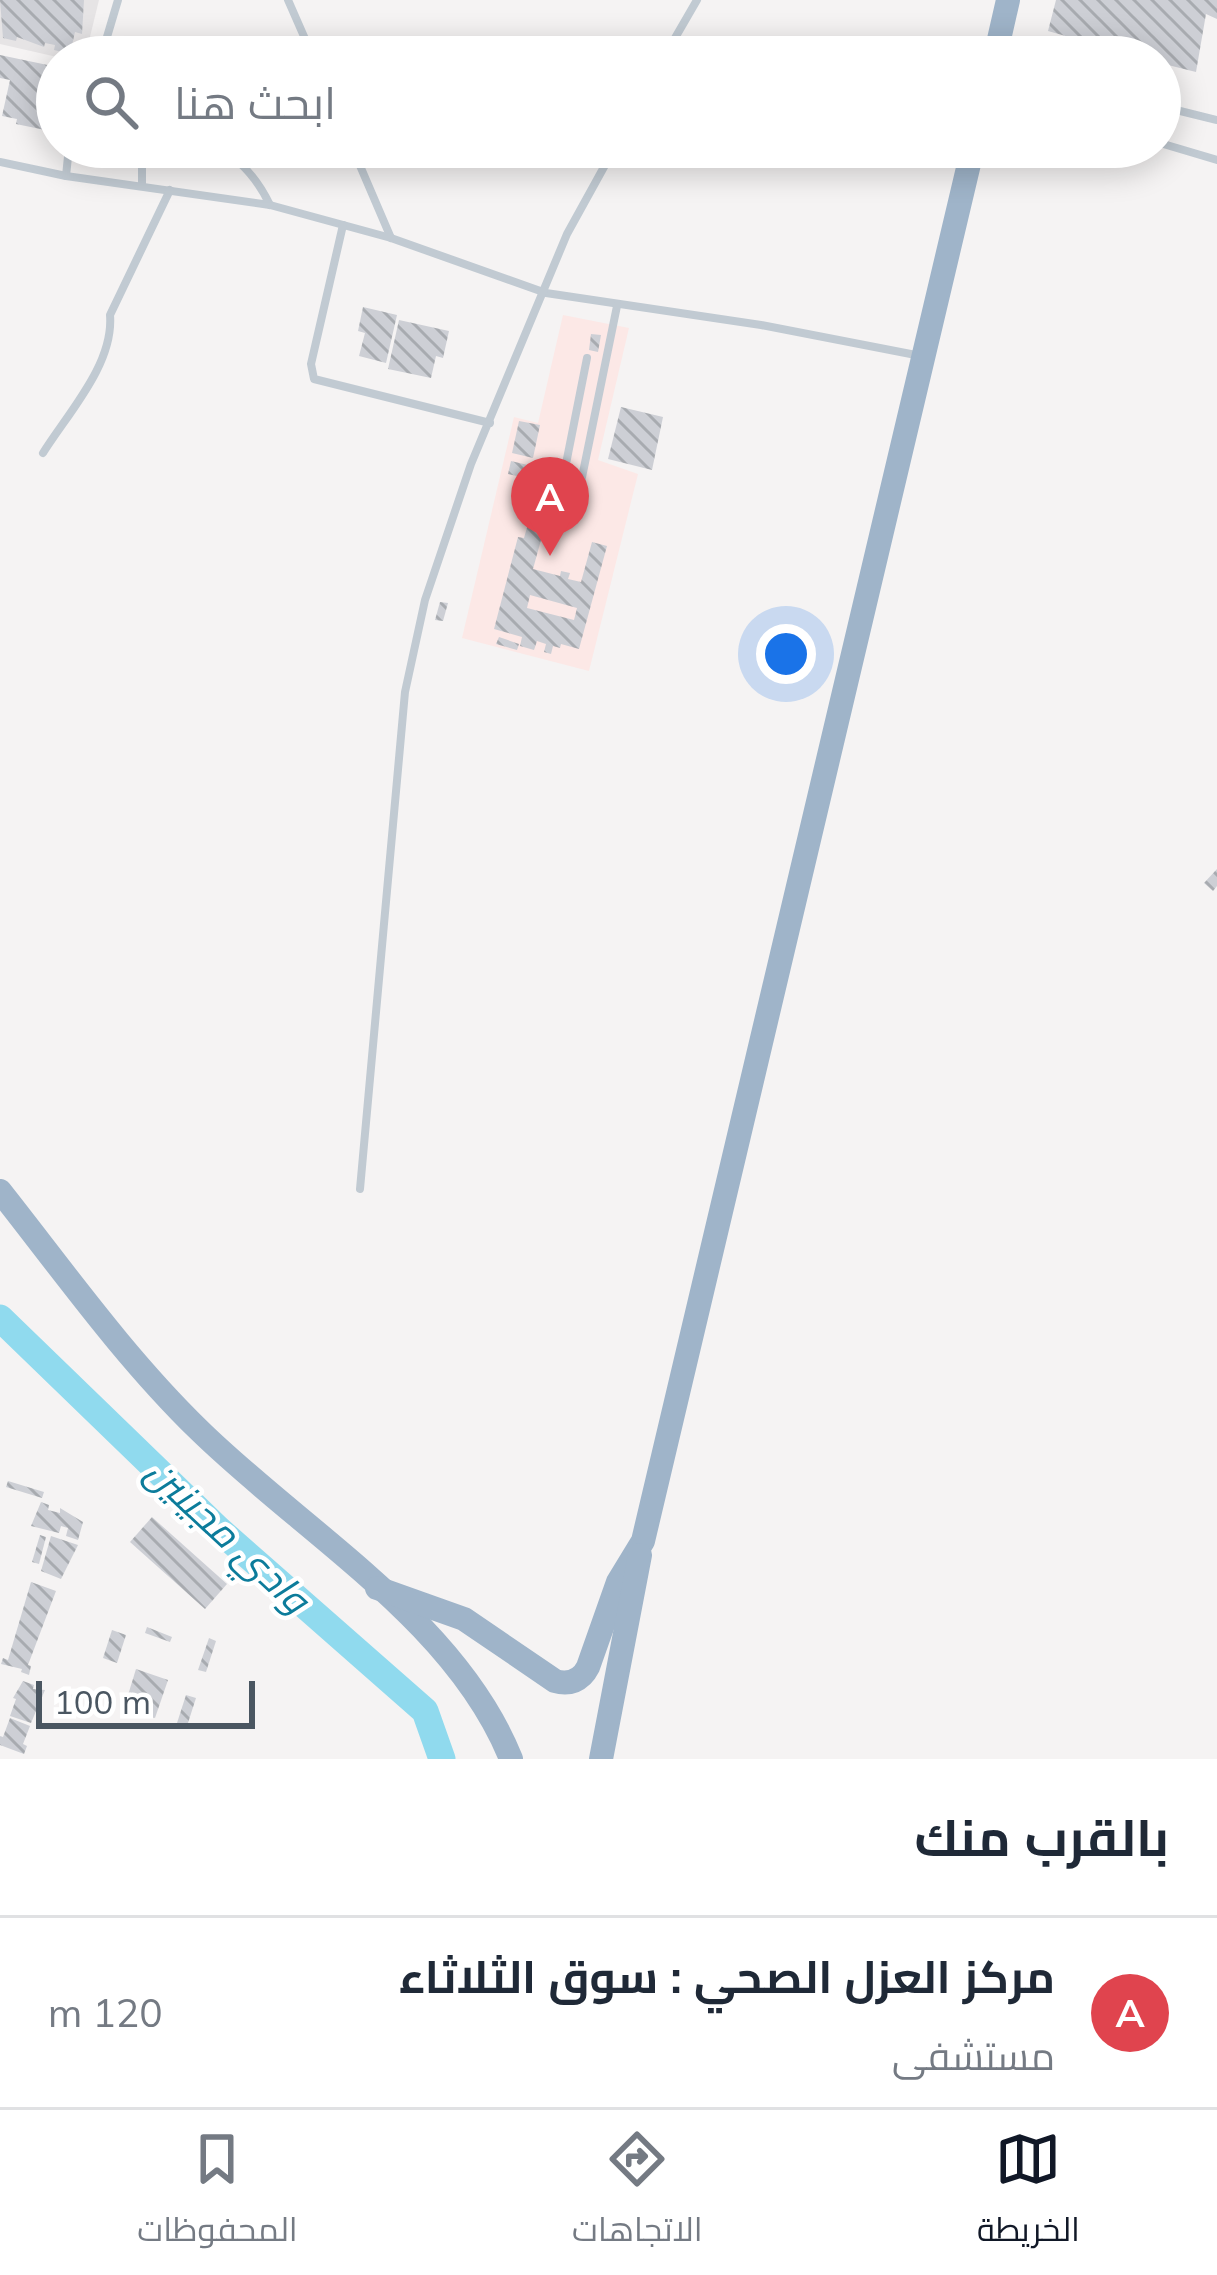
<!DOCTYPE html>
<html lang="ar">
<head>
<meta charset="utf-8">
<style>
	body { margin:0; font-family:Mulish,Cairo,sans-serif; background:#f2f2f3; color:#1f2937; direction:rtl }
	.scale { position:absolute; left:36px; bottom:30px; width:219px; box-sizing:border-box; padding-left:12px; border:6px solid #4a5661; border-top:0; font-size:33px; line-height:42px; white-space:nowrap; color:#4a5661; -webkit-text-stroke:9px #fff; paint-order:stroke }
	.you { position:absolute; left:786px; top:654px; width:42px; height:42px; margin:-30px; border:9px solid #fff; border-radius:50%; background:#1a73e8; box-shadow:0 0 0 18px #1a73e833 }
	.badge { display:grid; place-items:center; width:78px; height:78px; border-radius:50%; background:#111827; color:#fff; font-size:39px; font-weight:700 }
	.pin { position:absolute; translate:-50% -99px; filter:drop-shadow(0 3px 6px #0008) }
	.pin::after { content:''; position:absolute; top:63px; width:42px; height:36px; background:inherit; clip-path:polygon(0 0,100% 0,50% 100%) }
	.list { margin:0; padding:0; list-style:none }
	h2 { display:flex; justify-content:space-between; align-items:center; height:156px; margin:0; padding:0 48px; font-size:51px }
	h2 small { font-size:39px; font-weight:400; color:#747a83 }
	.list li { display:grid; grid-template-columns:78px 1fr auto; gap:36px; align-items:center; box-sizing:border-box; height:192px; padding:0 48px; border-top:3px solid #e0e1e3 }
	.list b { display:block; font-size:45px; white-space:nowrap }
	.list p { margin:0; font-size:39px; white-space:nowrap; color:#747a83 }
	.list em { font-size:39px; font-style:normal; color:#747a83 }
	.icon { flex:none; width:66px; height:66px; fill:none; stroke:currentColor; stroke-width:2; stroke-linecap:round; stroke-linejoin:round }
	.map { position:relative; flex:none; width:1217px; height:1759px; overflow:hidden; direction:ltr }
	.search { position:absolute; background:#fff; box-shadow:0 6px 30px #0003; left:36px; right:36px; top:36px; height:132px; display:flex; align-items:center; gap:30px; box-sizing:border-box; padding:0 42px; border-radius:66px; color:#747a83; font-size:45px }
	.sheet { height:348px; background:#fff }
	nav { display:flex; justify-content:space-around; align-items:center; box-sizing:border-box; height:168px; border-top:3px solid #e0e1e3; background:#fff; font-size:33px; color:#747a83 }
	nav a { display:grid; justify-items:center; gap:6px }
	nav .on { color:#111827 }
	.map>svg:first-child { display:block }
	.education { fill:#e6e4e5 }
	.medical { fill:#fce8e6 }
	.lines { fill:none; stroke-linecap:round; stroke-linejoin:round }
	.river { stroke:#90daee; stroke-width:27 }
	.building { fill:url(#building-back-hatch); fill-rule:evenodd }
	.service { stroke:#c1cad2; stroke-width:8 }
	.trunk { stroke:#9fb4c9; stroke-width:24 }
	.labels { text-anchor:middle; stroke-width:9; stroke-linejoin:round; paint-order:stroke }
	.water-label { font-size:39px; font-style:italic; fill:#0c7c9b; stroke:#fff }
</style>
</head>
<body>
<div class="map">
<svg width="1217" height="1759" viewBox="0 0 1217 1759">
	<defs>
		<pattern id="building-back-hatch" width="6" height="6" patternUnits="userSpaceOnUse" patternTransform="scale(3)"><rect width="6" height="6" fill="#cdcfd5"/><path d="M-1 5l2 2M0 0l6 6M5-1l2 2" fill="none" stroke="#a8abb0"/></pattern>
	</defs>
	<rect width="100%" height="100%" fill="#f5f3f3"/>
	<path class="education" d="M0 0H99L85 57H57L0 44Z"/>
	<path class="medical" d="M563 315 629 328 598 460 638 474 589 671 462 638 514 417 538 423Z"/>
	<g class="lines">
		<path class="river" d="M0 1318 218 1529 425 1711 442 1759"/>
	</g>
	<g class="building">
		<path d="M0 0H84L82 34 75 32 70 54 54 50 55 45 45 43 44 47 17 37 16 41 3 38Z"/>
		<path d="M1056 0H1217V19L1206 14 1196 72 1160 63V57H1139L1048 31Z"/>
		<path d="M0 55 57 67V98L50 131 16 124 17 119 2 116 10 80 0 78Z"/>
		<path d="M363 307 397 315 386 363 359 356 365 333 358 331Z"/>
		<path d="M399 320 449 331 443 358 436 356 431 378 388 369Z"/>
		<path d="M591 334 601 335 598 352 589 350Z"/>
		<path d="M621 407 663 417 652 470 608 459Z"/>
		<path d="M519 421 540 425 533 458 512 453Z"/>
		<path d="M511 461 553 471 551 484 508 474Z"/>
		<path d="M528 524 544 529 533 569 560 576 561 571 570 573 568 579 581 582 592 542 607 546 579 649 561 644 560 648 553 646 551 654 544 652 546 644 537 641 534 650 520 646 522 637 494 629 518 537 524 538ZM530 595 577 608 574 620 527 608Z"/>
		<path d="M440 602 448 603 443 621 435 620Z"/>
		<path d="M499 637 519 644 517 650 496 644Z"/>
		<path d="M1217 869V886L1213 891 1204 883Z"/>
		<path d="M8 1481 44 1492 42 1498 6 1487Z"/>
		<path d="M41 1502 49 1505 48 1510 60 1513V1508L83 1522 78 1540 66 1536 68 1528 61 1526 59 1533 31 1526Z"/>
		<path d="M152 1517 227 1584 205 1609 130 1542Z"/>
		<path d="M40 1535 46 1537 39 1564 32 1562Z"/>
		<path d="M51 1536 78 1545 61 1579 41 1571Z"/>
		<path d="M31 1582 56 1591 28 1665 31 1666 29 1675 21 1672 22 1669 1 1664 3 1658 8 1660Z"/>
		<path d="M147 1627 172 1637 170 1642 145 1633Z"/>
		<path d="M112 1630 126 1635 117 1663 103 1658Z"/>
		<path d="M209 1638 216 1641 206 1672 198 1670Z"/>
		<path d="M136 1669 168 1680 155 1718 124 1708Z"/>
		<path d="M23 1681 34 1685 33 1689 45 1690 31 1723 10 1716 16 1699 13 1698Z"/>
		<path d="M186 1695 196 1698 187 1726 177 1723Z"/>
		<path d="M10 1718 30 1726 23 1744 27 1746 24 1754 0 1745V1736L3 1737Z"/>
	</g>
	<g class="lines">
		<g class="service">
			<path d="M288 0 313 57"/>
			<path d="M101 57 118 0"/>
			<path d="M664 57 697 0"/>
			<path d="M1160 106 1217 120"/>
			<path d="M1160 143 1217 160"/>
			<path d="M142 147V186"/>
			<path d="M217 147C242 160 258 180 270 205"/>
			<path d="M352 147 391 238"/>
			<path d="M0 162 66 176 270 205 391 238 546 293 761 325 921 356"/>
			<path d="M66 176 69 147"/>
			<path d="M343 225 311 364 314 379 490 423"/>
			<path d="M43 453C68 413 114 364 110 315L170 190"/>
			<path d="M518 487 570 495 579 492 617 306"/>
			<path d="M560 494 587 358"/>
			<path d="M360 1189 405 692 425 600 471 464 567 234 615 147"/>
		</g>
		<g class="trunk">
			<path d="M995 57 1008 0"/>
			<path d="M0 1191C64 1272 124 1357 199 1430 303 1532 456 1621 511 1759"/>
			<path d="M377 1588 464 1619 555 1681C569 1685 581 1681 588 1667L618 1582 643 1541 973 147"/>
			<path d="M601 1759 640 1555"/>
		</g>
	</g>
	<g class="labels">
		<g class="water-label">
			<text transform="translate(228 1535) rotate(43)" y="14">وادي مجينين</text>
		</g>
	</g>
</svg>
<div class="scale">100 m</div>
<div class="you"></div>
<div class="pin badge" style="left:550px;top:556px;background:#e0444e">A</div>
<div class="search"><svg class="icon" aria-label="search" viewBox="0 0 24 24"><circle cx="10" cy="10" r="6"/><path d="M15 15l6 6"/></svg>ابحث هنا</div>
</div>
<section class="sheet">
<h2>بالقرب منك<small></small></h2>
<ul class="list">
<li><span class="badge" style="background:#e0444e">A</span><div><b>مركز العزل الصحي : سوق الثلاثاء</b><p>مستشفى</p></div><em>120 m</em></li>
</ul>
</section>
<nav>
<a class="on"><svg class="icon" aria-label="map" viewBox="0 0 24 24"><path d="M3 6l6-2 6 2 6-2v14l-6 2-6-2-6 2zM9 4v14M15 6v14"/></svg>الخريطة</a>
<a><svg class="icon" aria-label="directions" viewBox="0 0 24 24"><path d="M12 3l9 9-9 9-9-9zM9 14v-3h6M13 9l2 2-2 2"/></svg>الاتجاهات</a>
<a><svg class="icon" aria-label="saved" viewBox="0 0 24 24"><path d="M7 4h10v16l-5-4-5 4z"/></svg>المحفوظات</a>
</nav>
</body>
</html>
